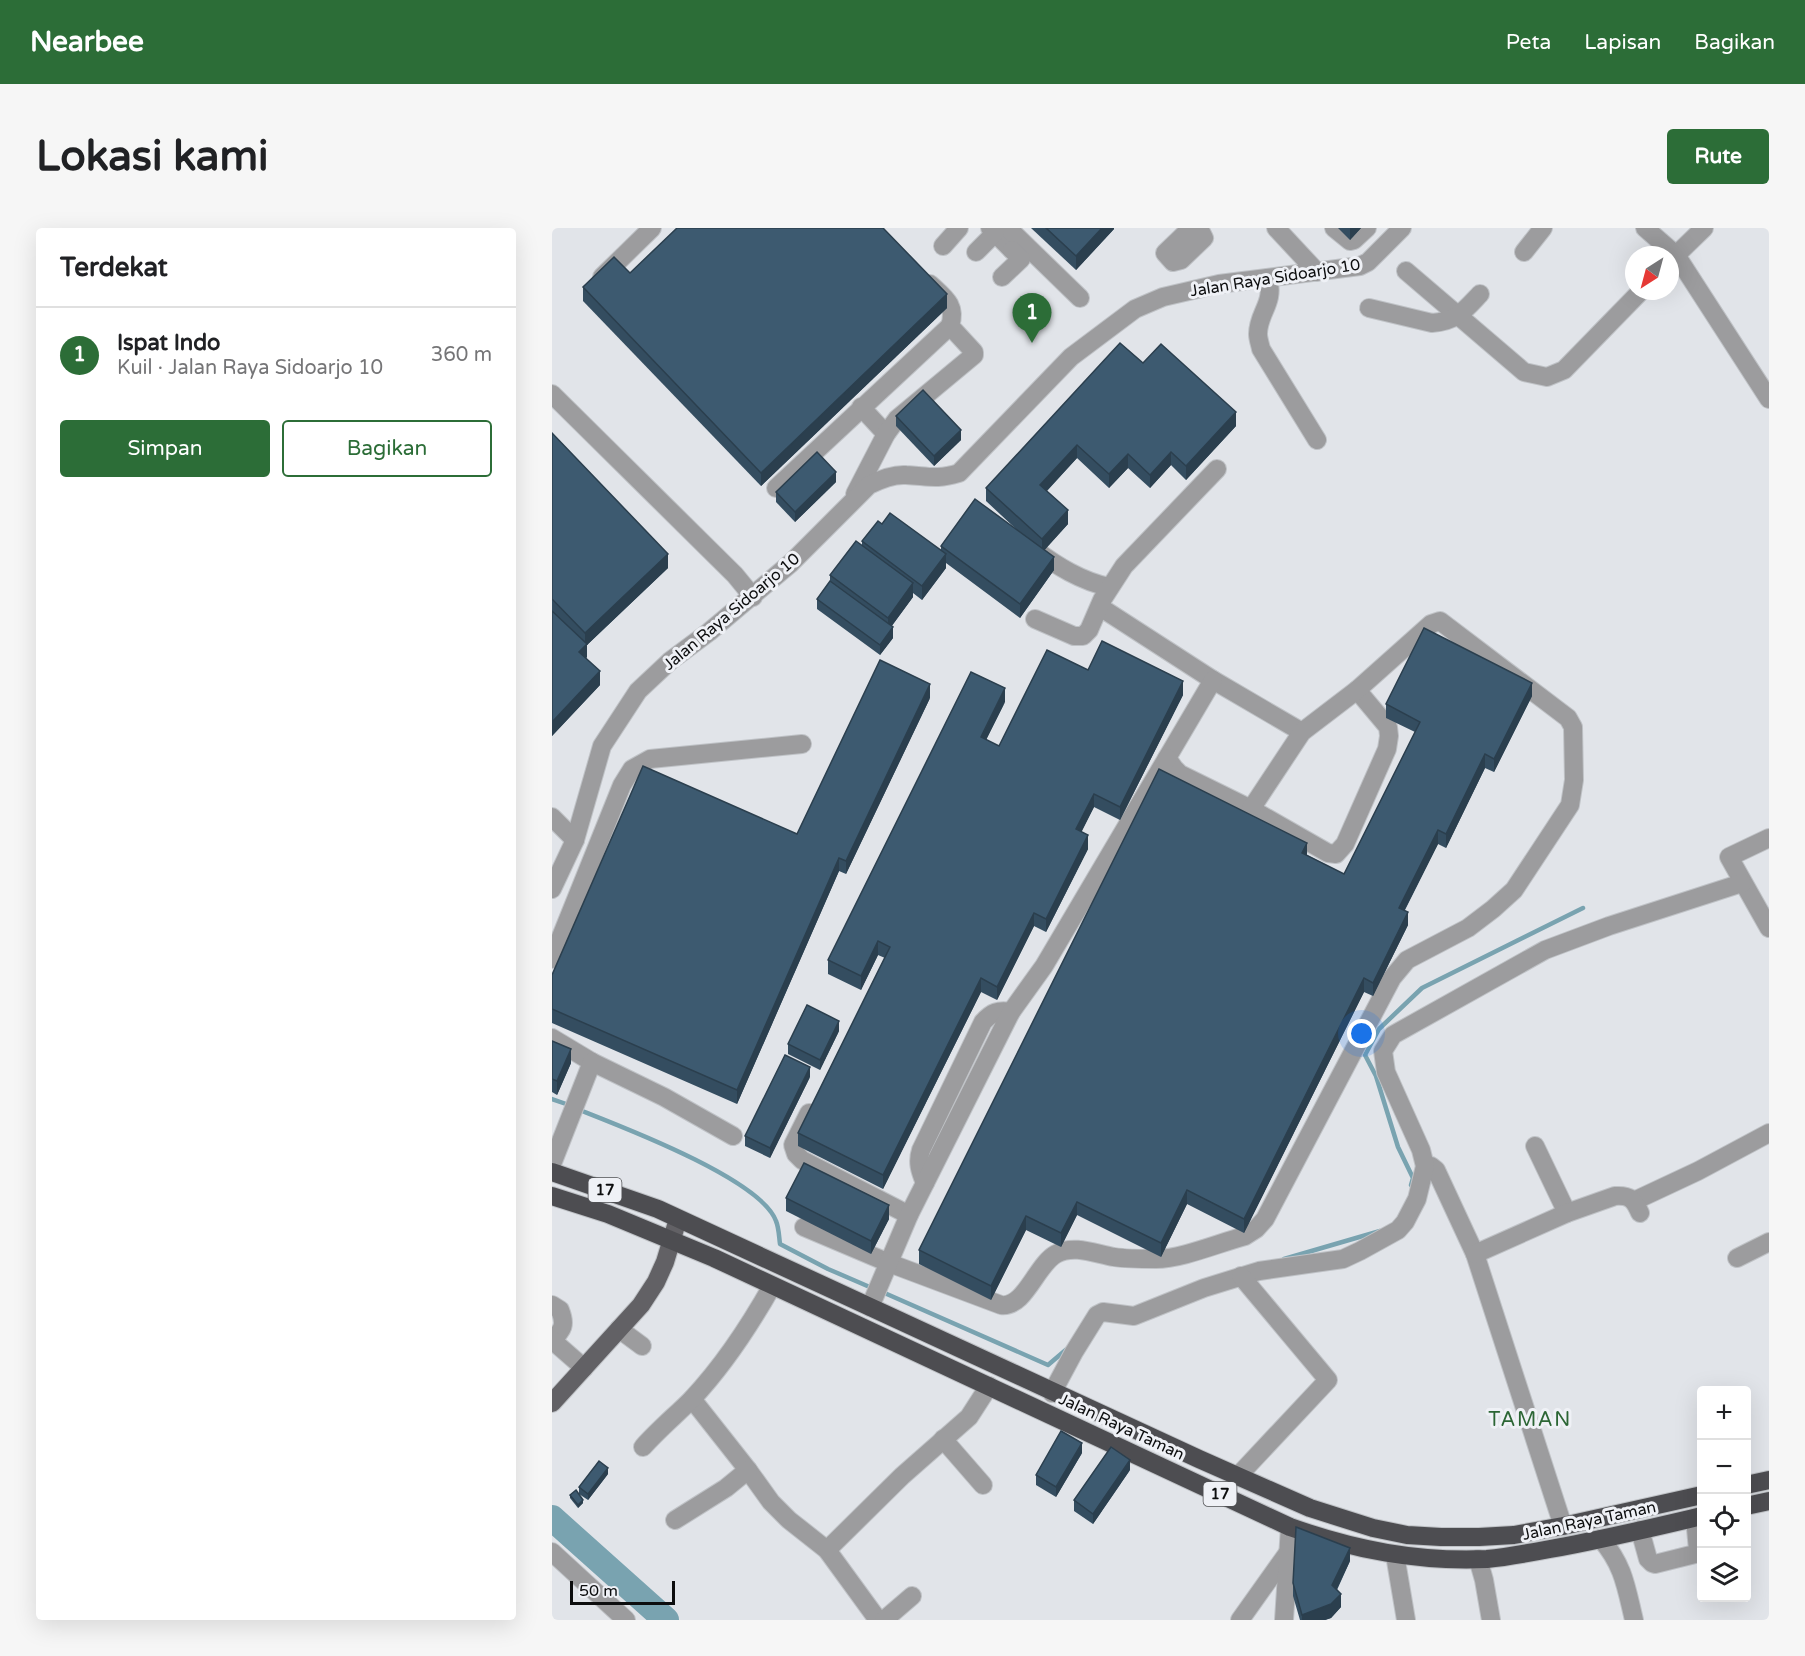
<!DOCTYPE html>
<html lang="id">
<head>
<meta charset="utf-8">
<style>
	body { margin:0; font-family:"Varela Round",sans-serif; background:#f6f6f6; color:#202124 }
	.controls { position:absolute; right:18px; bottom:18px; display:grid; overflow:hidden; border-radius:6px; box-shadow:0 6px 24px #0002 }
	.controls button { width:54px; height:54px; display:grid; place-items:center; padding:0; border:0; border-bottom:2px solid #e0e0e0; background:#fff; color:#202124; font:30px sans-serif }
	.compass { position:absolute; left:1073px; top:18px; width:54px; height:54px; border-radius:50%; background:#fff; box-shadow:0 6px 24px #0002; rotate:216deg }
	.scale { position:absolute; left:18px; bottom:15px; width:105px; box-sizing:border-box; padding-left:6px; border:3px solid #0c0d0e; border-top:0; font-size:16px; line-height:21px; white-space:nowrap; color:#0c0d0e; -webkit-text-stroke:4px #eff1f6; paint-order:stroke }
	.you { position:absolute; left:810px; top:806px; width:21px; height:21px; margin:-15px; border:4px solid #fff; border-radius:50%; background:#1a73e8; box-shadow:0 0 0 9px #1a73e833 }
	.badge { display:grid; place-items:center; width:39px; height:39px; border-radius:50%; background:#2c6d37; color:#fff; font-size:20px; font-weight:700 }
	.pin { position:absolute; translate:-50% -50px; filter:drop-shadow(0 2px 3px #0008) }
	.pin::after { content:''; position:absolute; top:32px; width:21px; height:18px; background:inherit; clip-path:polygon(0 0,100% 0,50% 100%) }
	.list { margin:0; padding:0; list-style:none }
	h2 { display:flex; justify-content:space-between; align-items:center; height:78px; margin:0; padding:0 24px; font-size:26px }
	h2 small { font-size:20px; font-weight:400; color:#757577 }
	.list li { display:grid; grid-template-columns:39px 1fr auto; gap:18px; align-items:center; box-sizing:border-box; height:96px; padding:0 24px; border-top:2px solid #e0e0e0 }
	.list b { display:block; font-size:22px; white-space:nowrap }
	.list p { margin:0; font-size:20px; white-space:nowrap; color:#757577 }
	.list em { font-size:20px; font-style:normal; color:#757577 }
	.actions { display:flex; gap:12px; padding:18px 24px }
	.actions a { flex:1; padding:14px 0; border:2px solid #2c6d37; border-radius:6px; text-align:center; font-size:21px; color:#2c6d37 }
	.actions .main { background:#2c6d37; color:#fff }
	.icon { flex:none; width:33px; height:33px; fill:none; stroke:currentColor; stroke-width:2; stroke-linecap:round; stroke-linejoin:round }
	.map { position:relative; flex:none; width:1217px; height:1392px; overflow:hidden; border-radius:6px }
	header { display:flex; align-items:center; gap:36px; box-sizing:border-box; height:84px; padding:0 30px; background:#2c6d37; color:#fff }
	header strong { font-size:28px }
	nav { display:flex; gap:33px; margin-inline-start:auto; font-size:21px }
	.intro { display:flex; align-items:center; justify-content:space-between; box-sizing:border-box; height:144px; padding:0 36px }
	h1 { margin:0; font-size:42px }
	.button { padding:15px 27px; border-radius:6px; background:#2c6d37; color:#fff; font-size:21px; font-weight:700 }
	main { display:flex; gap:36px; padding:0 36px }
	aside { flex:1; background:#fff; border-radius:6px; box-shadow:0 6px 24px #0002 }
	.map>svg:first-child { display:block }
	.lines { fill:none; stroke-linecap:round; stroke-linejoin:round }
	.stream { stroke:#79a3b0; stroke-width:4.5 }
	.river { stroke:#79a3b0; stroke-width:26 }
	.minor-casing { stroke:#bfc2c6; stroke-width:20 }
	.major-casing { stroke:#bfc2c6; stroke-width:20 }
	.highway-casing { stroke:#bfc2c6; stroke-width:20 }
	.minor { stroke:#9c9c9e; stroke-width:18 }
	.major { stroke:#626165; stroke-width:18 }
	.highway { stroke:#4d4d51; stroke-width:18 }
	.wall { fill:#344d60 }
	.shaded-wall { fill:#2b3f4e }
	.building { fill:#3d5a70; stroke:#2b3f4e; stroke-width:1.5 }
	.labels { text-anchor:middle; stroke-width:6; stroke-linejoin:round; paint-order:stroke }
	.shield { fill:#eff1f6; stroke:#505154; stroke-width:1.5 }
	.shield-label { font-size:15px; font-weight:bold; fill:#0c0d0e }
	.street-label { font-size:16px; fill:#0c0d0e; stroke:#eff1f6 }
	.quarter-label { font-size:20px; letter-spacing:1.5px; fill:#2c6635; stroke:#eff1f6 }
</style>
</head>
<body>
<header>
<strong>Nearbee</strong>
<nav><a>Peta</a><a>Lapisan</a><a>Bagikan</a></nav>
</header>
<div class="intro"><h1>Lokasi kami</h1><a class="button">Rute</a></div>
<main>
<aside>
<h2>Terdekat<small></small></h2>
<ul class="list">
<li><span class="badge">1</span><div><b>Ispat Indo</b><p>Kuil · Jalan Raya Sidoarjo 10</p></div><em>360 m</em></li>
</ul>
<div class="actions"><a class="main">Simpan</a><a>Bagikan</a></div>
</aside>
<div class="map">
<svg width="1217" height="1392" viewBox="0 0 1217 1392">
	<rect width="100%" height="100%" fill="#e1e4e9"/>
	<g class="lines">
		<g class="stream">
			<path d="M0 871 17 877"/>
			<path d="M25 881C68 898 209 951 224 993 227 1000 227 1009 228 1016L276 1041 320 1060"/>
			<path d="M859 957 861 950 846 919 824 848 813 827 827 801 870 760 1031 680"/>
			<path d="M732 1031 828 1003"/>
			<path d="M328 1063 496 1137 516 1120"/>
		</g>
		<path class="river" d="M0 1290 114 1392"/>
		<g class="minor-casing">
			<g id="minor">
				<path d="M438 0 460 22 463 19"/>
				<path d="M456 0 528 70"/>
				<path d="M639 0 613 25 621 34 629 32 652 10 647 0"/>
				<path d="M724 0 765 44"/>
				<path d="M782 0 798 13 802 12 815 0"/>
				<path d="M1093 0 1124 27 1217 171"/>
				<path d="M391 18 407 0"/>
				<path d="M424 24 443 5"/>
				<path d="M972 24 991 0"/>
				<path d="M1118 33 1152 0"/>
				<path d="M854 43 972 144 995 149 1012 142 1089 63"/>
				<path d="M50 49 100 0"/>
				<path d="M450 49 469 31 460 22"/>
				<path d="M716 50C723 76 706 84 706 106 706 111 708 116 709 121L765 212"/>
				<path d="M817 80 880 95C905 93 912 83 928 66"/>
				<path d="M0 166 183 347 201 369"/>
				<path d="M309 179 334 206"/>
				<path d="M224 260 398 98"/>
				<path d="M303 266 334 206 345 191 422 127V124L398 98C405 77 392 69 378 56"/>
				<path d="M482 321C505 338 529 353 557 359"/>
				<path d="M548 379 661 452 750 504"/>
				<path d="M483 391 522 408H531L537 402 550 372 572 338 665 241"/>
				<path d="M661 452 615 530 622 540 628 546 699 581 776 625 784 626 793 616 835 521 837 508 836 499 805 462"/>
				<path d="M0 589 23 612"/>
				<path d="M1217 610 1177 629 1217 700"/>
				<path d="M0 661 23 612 50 518 86 463 118 433 157 404 239 335 317 257C329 251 341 246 354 247 376 248 384 252 407 245L519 129 583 81 611 69 667 56 808 38 816 34 850 0"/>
				<path d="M0 731 70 557 80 541 98 531 250 516"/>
				<path d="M0 810 40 834"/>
				<path d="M257 885 241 917 244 926 250 932 357 987"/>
				<path d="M983 918 1015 985"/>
				<path d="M0 936 40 834 112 869 181 908"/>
				<path d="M873 938H879L884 942 923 1026 1011 1298"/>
				<path d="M373 955C368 943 365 934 369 922L431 794C440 784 446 782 459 784"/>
				<path d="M1082 973 1146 943 1217 905"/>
				<path d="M252 999 337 1035 449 1077C473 1080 484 1037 504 1026 522 1016 544 1026 562 1029 575 1031 590 1031 604 1031 629 1031 667 1015 693 1008L704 1001 713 991 840 750 855 732 916 700 941 681 962 662 1018 577 1022 552 1021 499 1016 490 888 393 879 396 805 462 750 504 699 581"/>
				<path d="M923 1026 1015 985 1063 968C1078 967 1082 971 1088 985"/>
				<path d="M1185 1030 1217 1014"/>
				<path d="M0 1077 8 1082C14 1097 11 1102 0 1112"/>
				<path d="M318 1079 357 987 459 784 492 738 615 530"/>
				<path d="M67 1101 90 1118"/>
				<path d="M0 1112 32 1140"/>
				<path d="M500 1165 522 1124 545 1087 551 1084 582 1088 652 1060 707 1043 791 1031 808 1023 846 1002 853 994 865 971 873 938 869 922 834 844 831 823 841 807 993 722 1057 698 1190 655"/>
				<path d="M140 1171 196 1242 219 1274 237 1292 275 1322 326 1392"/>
				<path d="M391 1211 431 1257"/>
				<path d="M91 1219C106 1202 124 1187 140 1171 171 1138 198 1097 220 1058"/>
				<path d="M686 1248 776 1152 689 1048"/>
				<path d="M123 1292 174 1260 196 1242"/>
				<path d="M1088 1302 1096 1331 1100 1335 1103 1336 1143 1326 1146 1322 1143 1290"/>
				<path d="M1049 1311C1072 1338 1074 1359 1082 1392"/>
				<path d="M275 1322 350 1248 417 1189 437 1158"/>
				<path d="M0 1324 74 1392"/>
				<path d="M843 1327 854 1392"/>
				<path d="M926 1331 932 1352 939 1392"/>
				<path d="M332 1392 360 1368"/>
				<path d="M688 1392 735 1326"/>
				<path d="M732 1392 738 1299"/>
			</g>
		</g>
		<g class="major-casing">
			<path id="major" d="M0 1175 89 1077 104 1054 113 1034 126 991"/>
		</g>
		<g class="highway-casing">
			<g id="highway">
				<path d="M0 944 106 981 647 1231 758 1280 821 1300 855 1307 889 1309H927L962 1307 1011 1298 1150 1267"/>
				<path d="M0 968 56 986 162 1030 738 1299C803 1322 865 1334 935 1331 956 1329 977 1325 998 1321 1049 1312 1099 1300 1150 1288"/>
				<path d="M1194 1257 1217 1252"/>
				<path d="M1194 1278 1217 1273"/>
			</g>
		</g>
		<use href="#minor" class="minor"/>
		<use href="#major" class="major"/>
		<use href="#highway" class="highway"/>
	</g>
	<g class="wall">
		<path d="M479 0H562V1L524 42Z"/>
		<path d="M786 0H809L798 12Z"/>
		<path d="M78 45 395 80 209 258 31 73V59Z"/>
		<path d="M591 135 684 198 634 252 619 237 598 260 576 240 557 260 525 230 495 263 516 296 492 322 502 342 468 390 394 335V340L370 372 361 365V369L339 399 341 410 328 427 265 381V371L278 353V347L310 318V313L330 296 389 322V318L464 301 434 273V260Z"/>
		<path d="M344 188 409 212 382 238 344 198Z"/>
		<path d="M0 205 116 340 35 417V429L34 430 48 457 0 508Z"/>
		<path d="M284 254 243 294 224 274V264Z"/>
		<path d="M536 442 631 467 568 592 542 579 529 604 536 621 494 704 482 698 445 772 429 764 331 961 246 918V905L333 730 326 727 309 762 276 746V732L453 474 434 512 447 518Z"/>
		<path d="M980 468 942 544 933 540 894 620 886 616 853 682 856 697 821 768 812 764 692 1005 635 976 609 1029 525 987 509 1019 474 1002 439 1072 367 1036V1022L755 627 792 646 863 504 834 490V476Z"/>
		<path d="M378 470 294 646 287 643 185 876 0 795V747L245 606Z"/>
		<path d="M287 803 268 842 236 826V816Z"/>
		<path d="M0 813 19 835 5 867 0 864Z"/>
		<path d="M258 849 218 930 193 918V908Z"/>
		<path d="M234 970 337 991 319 1026 234 983Z"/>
		<path d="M530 1225 504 1269 484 1257V1247Z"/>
		<path d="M578 1242 541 1296 522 1283V1272Z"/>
		<path d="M56 1246 36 1272 27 1266V1259Z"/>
		<path d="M18 1267 31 1275 26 1280 18 1270Z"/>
		<path d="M798 1333 785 1362 789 1379 779 1390 773 1392H748L741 1368V1355Z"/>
	</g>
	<g class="shaded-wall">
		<path d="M550 0H562V1L524 42V28Z"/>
		<path d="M798 0H809L798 12Z"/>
		<path d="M395 66V80L209 258V245Z"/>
		<path d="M684 184V198L634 252V238Z"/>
		<path d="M409 202V212L382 238V228Z"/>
		<path d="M525 217V230L488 270V257Z"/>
		<path d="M619 224V237L598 260V247Z"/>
		<path d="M576 226V240L557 260V246Z"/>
		<path d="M284 244V254L243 294V284Z"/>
		<path d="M516 282V296L490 325V311Z"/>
		<path d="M116 326V340L35 417V429L27 438V424L33 417V405Z"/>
		<path d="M394 326V340L370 372V358Z"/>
		<path d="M502 329V342L468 390V376Z"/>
		<path d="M361 355V369L336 403V390Z"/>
		<path d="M341 399V410L328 427V417Z"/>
		<path d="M48 443V457L0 508V494Z"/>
		<path d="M631 453V467L568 592V579Z"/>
		<path d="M980 455V468L942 544V531Z"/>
		<path d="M378 456V470L294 646V633Z"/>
		<path d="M453 460V474L429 522V509Z"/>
		<path d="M933 526V540L894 620V606Z"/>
		<path d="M542 566V579L524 615V601Z"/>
		<path d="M886 602V616L847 693V680Z"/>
		<path d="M536 607V621L494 704V691Z"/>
		<path d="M755 615V629L750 625Z"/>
		<path d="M287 630V643L185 876V862Z"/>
		<path d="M856 684V697L821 768V755Z"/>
		<path d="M482 685V698L445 772V759Z"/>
		<path d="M326 713V727L309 762V748Z"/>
		<path d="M429 750V764L331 961V947Z"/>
		<path d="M812 750V764L692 1005V991Z"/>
		<path d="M287 793V803L268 842V832Z"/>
		<path d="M19 821V835L5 867V853Z"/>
		<path d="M258 839V849L218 930V920Z"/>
		<path d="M635 962V976L609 1029V1015Z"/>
		<path d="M525 974V987L509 1019V1005Z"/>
		<path d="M337 977V991L319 1026V1013Z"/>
		<path d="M474 988V1002L439 1072V1058Z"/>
		<path d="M530 1215V1225L504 1269V1259Z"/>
		<path d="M578 1232V1242L541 1296V1286Z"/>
		<path d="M56 1240V1246L36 1272V1266Z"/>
		<path d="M31 1272V1275L26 1280V1277Z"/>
		<path d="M798 1320V1333L780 1371V1357Z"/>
		<path d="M789 1366V1379L779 1390 773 1392H750V1387Z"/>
	</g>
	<g class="building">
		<path d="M125 0H331L395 66 209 245 31 59 62 29 78 45Z"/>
		<path d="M494 0H550L524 28Z"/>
		<path d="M568 115 591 135 609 116 684 184 634 238 619 224 598 247 576 226 557 246 525 217 488 257 516 282 490 311 434 260Z"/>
		<path d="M371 162 409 202 382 228 344 188Z"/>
		<path d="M0 205 116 326 33 405 0 371Z"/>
		<path d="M265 224 284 244 243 284 224 264Z"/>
		<path d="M423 271 502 329 468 376 389 318Z"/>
		<path d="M338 285 394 326 370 358 310 313 326 293 330 296Z"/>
		<path d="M304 313 361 355 336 390 278 347Z"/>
		<path d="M278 353 341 399 328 417 265 371Z"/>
		<path d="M0 383 35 416 27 424 48 443 0 494Z"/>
		<path d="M872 400 980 455 942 531 933 526 894 606 886 602 847 680 856 684 821 755 812 750 692 991 635 962 609 1015 525 974 509 1005 474 988 439 1058 367 1022 607 541 755 615 750 625 792 646 868 494 834 476Z"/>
		<path d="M550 413 631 453 568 579 542 566 524 601 536 607 494 691 482 685 445 759 429 750 331 947 246 905 338 719 326 713 309 748 276 732 419 444 453 460 429 509 447 518 495 422 536 442Z"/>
		<path d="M328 432 378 456 294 633 287 630 185 862 0 781V747L91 538 245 606Z"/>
		<path d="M255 777 287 793 268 832 236 816Z"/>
		<path d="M0 813 19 821 5 853 0 851Z"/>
		<path d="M233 827 258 839 218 920 193 908Z"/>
		<path d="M252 935 337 977 319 1013 234 970Z"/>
		<path d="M509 1203 530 1215 504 1259 484 1247Z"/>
		<path d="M559 1219 578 1232 541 1286 522 1272Z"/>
		<path d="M47 1233 56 1240 36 1266 27 1259Z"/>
		<path d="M24 1262 31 1272 26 1277 18 1267Z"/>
		<path d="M744 1299 798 1320 780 1357 789 1366 779 1376 750 1387 741 1355Z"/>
	</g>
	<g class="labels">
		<g class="shield">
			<rect x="36.5" y="950" width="33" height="24" rx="4.5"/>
			<rect x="651.5" y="1254" width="33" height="24" rx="4.5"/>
		</g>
		<g class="shield-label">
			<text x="53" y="967">17</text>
			<text x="668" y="1271">17</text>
		</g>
		<g class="street-label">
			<text transform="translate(723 49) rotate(-9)" y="6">Jalan Raya Sidoarjo 10</text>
			<text transform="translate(179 383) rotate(-40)" y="6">Jalan Raya Sidoarjo 10</text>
			<text transform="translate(570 1198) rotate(25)" y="6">Jalan Raya Taman</text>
			<text transform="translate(1037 1292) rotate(-12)" y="6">Jalan Raya Taman</text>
		</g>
		<g class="quarter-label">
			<text x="978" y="1198">TAMAN</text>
		</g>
	</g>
</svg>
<div class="controls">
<button>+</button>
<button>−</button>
<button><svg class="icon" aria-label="locate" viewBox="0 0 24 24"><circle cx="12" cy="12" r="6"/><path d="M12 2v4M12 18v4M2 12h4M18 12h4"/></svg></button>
<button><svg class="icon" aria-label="layers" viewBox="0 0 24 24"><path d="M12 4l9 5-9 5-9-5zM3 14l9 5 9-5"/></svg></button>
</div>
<svg class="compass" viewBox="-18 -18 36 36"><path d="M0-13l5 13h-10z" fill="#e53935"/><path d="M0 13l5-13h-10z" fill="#757577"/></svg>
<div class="scale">50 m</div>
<div class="you"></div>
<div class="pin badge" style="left:480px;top:115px">1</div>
</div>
</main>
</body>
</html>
